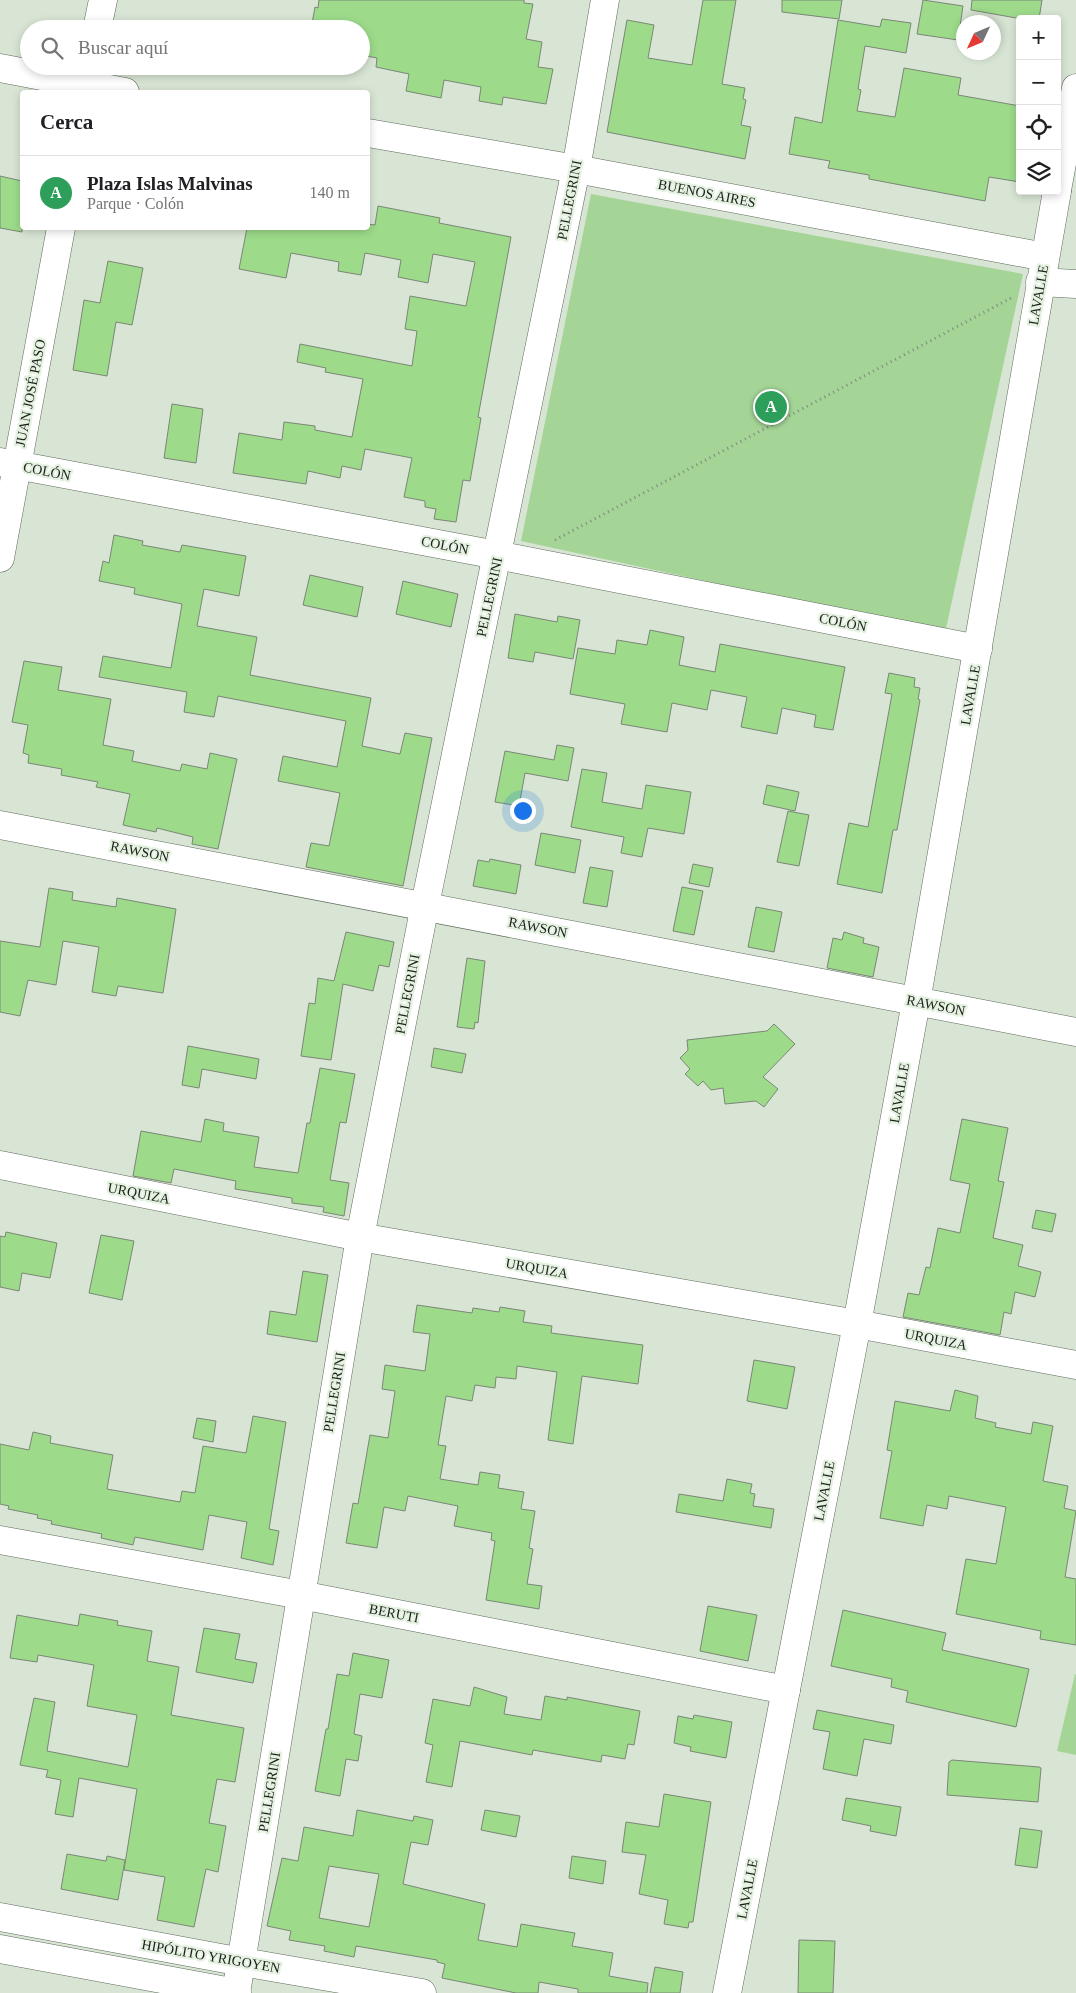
<!DOCTYPE html>
<html lang="es">
<head>
<meta charset="utf-8">
<style>
	body { margin:0; font-family:"Times New Roman",serif; background:#f2f2f2; color:#202124 }
	.controls { position:absolute; right:15px; top:15px; display:grid; overflow:hidden; border-radius:5px; box-shadow:0 2px 8px #0003 }
	.controls button { width:45px; height:45px; display:grid; place-items:center; padding:0; border:0; border-bottom:1px solid #e0e0e0; background:#fff; color:#202124; font:25px sans-serif }
	.compass { position:absolute; left:956px; top:15px; width:45px; height:45px; border-radius:50%; background:#fff; box-shadow:0 2px 8px #0003; rotate:226deg }
	.you { position:absolute; left:522px; top:810px; width:18px; height:18px; margin:-12px; border:4px solid #fff; border-radius:50%; background:#1a73e8; box-shadow:0 0 0 8px #1a73e833 }
	.badge { display:grid; place-items:center; width:32px; height:32px; border-radius:50%; background:#8b54cb; color:#fff; font-size:16px; font-weight:700 }
	.pin { position:absolute; translate:-50% -50%; border:2px solid #fff; box-shadow:0 1px 5px #0006 }
	.list { margin:0; padding:0; list-style:none }
	h2 { display:flex; justify-content:space-between; align-items:center; height:65px; margin:0; padding:0 20px; font-size:21px }
	h2 small { font-size:16px; font-weight:400; color:#757577 }
	.list li { display:grid; grid-template-columns:32px 1fr auto; gap:15px; align-items:center; box-sizing:border-box; height:75px; padding:0 20px; border-top:1px solid #e0e0e0 }
	.list b { display:block; font-size:19px; white-space:nowrap }
	.list p { margin:0; font-size:16px; white-space:nowrap; color:#757577 }
	.list em { font-size:16px; font-style:normal; color:#757577 }
	.icon { flex:none; width:28px; height:28px; fill:none; stroke:currentColor; stroke-width:2; stroke-linecap:round; stroke-linejoin:round }
	.map { position:relative; flex:none; width:1076px; height:1993px; overflow:hidden }
	.search { position:absolute; background:#fff; box-shadow:0 2px 8px #0003; left:20px; top:20px; width:350px; height:55px; display:flex; align-items:center; gap:12px; box-sizing:border-box; padding:0 18px; border-radius:28px; color:#757577; font-size:19px }
	.panel { position:absolute; background:#fff; box-shadow:0 2px 8px #0003; left:20px; top:90px; width:350px; height:140px; border-radius:5px }
	.map>svg:first-child { display:block }
	.green { fill:#a4d496 }
	.building { fill:#9ddb8a; stroke:#7b8677; fill-rule:evenodd }
	.lines { fill:none; stroke-linecap:round; stroke-linejoin:round }
	.minor-casing { stroke:#5f6a5c; stroke-width:29 }
	.path { stroke:#80897d; stroke-width:3; stroke-dasharray:1 4; stroke-linecap:butt }
	.minor { stroke:#fff; stroke-width:28 }
	.labels { text-anchor:middle; stroke-width:4.5; stroke-linejoin:round; paint-order:stroke }
	.street-label { font-size:14px; fill:#1b201a; stroke:#e5f2e1 }
</style>
</head>
<body>
<div class="map">
<svg width="1076" height="1993" viewBox="0 0 1076 1993">
	<rect width="100%" height="100%" fill="#d8e5d4"/>
	<g class="green">
		<path d="M591 194 1023 274 945 633 521 541Z"/>
		<path d="M1075 1674 1076 1675V1755L1057 1751Z"/>
	</g>
	<g class="building">
		<path d="M319 0H524V3L533 4 526 39 542 42 538 67 553 69 546 104 503 97 502 105 479 101 481 87 444 80 441 98 406 91 409 74 376 67 377 58 361 55V29H311L315 7 318 8Z"/>
		<path d="M703 0H736L722 84 745 88 743 99 746 100 741 125 751 127 745 159 607 132 627 20 654 25 648 58 692 65Z"/>
		<path d="M782 0H842L839 19 782 12Z"/>
		<path d="M923 0 963 6 958 40 917 34Z"/>
		<path d="M972 0H1042L1039 19H1022L971 10Z"/>
		<path d="M882 19 911 23 906 53 865 46 858 89 861 90 857 111 895 117 904 68 961 78 958 95 1020 106V182L989 177 985 201 869 179V175L828 168 830 161 789 154 795 117 822 123 838 20 880 27Z"/>
		<path d="M0 176 22 181V232L0 228Z"/>
		<path d="M378 206 440 218 439 223 511 237 478 417 481 418 470 481 463 480 456 522 434 519 436 509 425 507V501L404 497 412 458 365 449 361 470 342 466 340 478 308 471 306 484 233 473 239 433 282 440 284 422 315 426V430L352 437 363 379 325 372 326 368 297 362 300 344 412 366 417 331 405 329 410 296 466 306 475 262 433 254 428 283 398 277 401 260 365 253 361 275 338 271 339 262 291 253 286 278 239 269 247 228H368V224L375 225Z"/>
		<path d="M108 261 143 268 132 325 116 322 107 376 73 370 84 300 100 303Z"/>
		<path d="M172 404 203 409 196 463 164 458Z"/>
		<path d="M114 535 143 541 142 545 180 552 182 545 246 556 239 596 204 589 197 626 257 637 250 675 371 698 362 746 400 754 405 733 432 738 403 886 306 867 311 843 329 846 340 793 278 781 283 756 337 767 346 721 218 696 214 717 184 712 187 692 99 677 103 656 171 668 182 604 134 594 135 588 99 581 103 561 109 563Z"/>
		<path d="M310 575 363 587 357 617 303 605Z"/>
		<path d="M403 581 458 594 451 627 396 614Z"/>
		<path d="M515 614 557 622 558 616 580 620 573 659 535 652 533 662 508 658Z"/>
		<path d="M650 630 684 637 679 665 715 672 720 644 845 667 833 730 814 727 816 715 782 708 777 734 741 727 747 697 711 690 707 710 672 703 667 732 621 724 625 704 570 694 578 648 615 654 617 640 647 645Z"/>
		<path d="M24 661 62 667 58 690 111 699 103 745 134 751 132 761 180 771 182 764 207 769 210 753 237 759 218 849 192 844 193 837 157 828 156 832 123 825 130 794 96 787 98 782 61 775 62 769 28 763 29 755 23 753 28 725 12 722Z"/>
		<path d="M889 673 915 678 914 687 920 688 918 699 920 700 897 830H893L882 893 837 884 849 823 868 827 892 694 885 693Z"/>
		<path d="M557 745 574 748 568 781 525 773 519 806 495 802 505 751 554 760Z"/>
		<path d="M582 769 607 773 602 802 642 809 646 785 691 792 684 834 648 828 642 857 621 853 624 837 571 827Z"/>
		<path d="M767 785 799 792 795 811 763 804Z"/>
		<path d="M788 811 809 815 799 866 777 862Z"/>
		<path d="M541 833 581 840 575 873 535 865Z"/>
		<path d="M490 859 521 865 516 894 473 886 478 860 489 862Z"/>
		<path d="M693 864 713 868 709 887 689 883Z"/>
		<path d="M590 867 613 871 607 907 583 903Z"/>
		<path d="M682 887 703 891 694 935 673 931Z"/>
		<path d="M49 888 73 892 72 900 116 907 117 898 176 909 163 993 118 986 116 996 92 992 99 947 63 941 56 985 28 980 20 1016 0 1012V941L40 947Z"/>
		<path d="M756 907 782 912 774 952 748 947Z"/>
		<path d="M346 932 394 942 389 967 379 965 373 991 343 984 331 1060 301 1056 309 1003 315 1004 318 978 334 981Z"/>
		<path d="M844 932 864 938 863 943 879 947 873 977 827 968 833 938 842 940Z"/>
		<path d="M467 958 485 961 478 1023 475 1022 474 1029 457 1027Z"/>
		<path d="M774 1024 795 1044 763 1077 778 1089 764 1107 756 1101 725 1104 723 1088 711 1090 703 1081 698 1086 685 1074 690 1069 680 1058 688 1050 687 1040 767 1031Z"/>
		<path d="M188 1046 259 1059 256 1079 202 1069 199 1088 182 1085Z"/>
		<path d="M434 1048 466 1054 462 1073 431 1067Z"/>
		<path d="M320 1068 355 1074 346 1123 340 1122 330 1180 349 1183 344 1216 323 1212 324 1207 292 1203V1198L235 1189 236 1181 174 1169 171 1183 133 1176 141 1131 201 1142 205 1119 224 1123 223 1131 259 1137 254 1167 298 1173 307 1123H310Z"/>
		<path d="M962 1119 1008 1128 998 1181 1004 1182 993 1238 1023 1245 1018 1266 1041 1272 1035 1297 1015 1292 1011 1314 1004 1312 1000 1335 903 1317 908 1293 919 1295 926 1267 930 1268 938 1228 960 1233 970 1184 950 1180Z"/>
		<path d="M1036 1210 1056 1214 1052 1232 1032 1228Z"/>
		<path d="M6 1232 57 1243 50 1278 22 1273 19 1291 0 1287V1236L5 1237Z"/>
		<path d="M101 1235 134 1241 122 1300 89 1293Z"/>
		<path d="M303 1271 328 1275 317 1342 267 1334 270 1311 296 1315Z"/>
		<path d="M417 1305 472 1313 473 1308 499 1312 500 1307 525 1311 523 1322 552 1326 551 1333 643 1345 638 1384 582 1376 573 1444 548 1440 557 1372 517 1366 516 1379 496 1377 495 1388 475 1385 472 1401 446 1396 438 1445 446 1446 440 1479 478 1485 480 1472 500 1475 498 1488 524 1492 521 1509 535 1511 529 1548 533 1549 527 1584 542 1586 539 1609 486 1600 495 1541 491 1540 492 1533 454 1526 458 1506 408 1496 405 1511 384 1507 377 1548 346 1543 353 1503 358 1504 370 1435 388 1438 395 1391 382 1389 385 1365 425 1371 430 1334 413 1332Z"/>
		<path d="M754 1360 795 1367 787 1409 747 1401Z"/>
		<path d="M955 1390 978 1396 975 1418 996 1423 995 1427 1031 1434 1033 1422 1053 1426 1043 1481 1068 1486 1064 1508 1076 1511 1065 1577 1076 1579V1645L1040 1639 1041 1631 956 1614 966 1559 996 1564 1006 1507 949 1496 947 1509 927 1505 923 1526 880 1518 892 1451 887 1450 895 1401 950 1411Z"/>
		<path d="M253 1416 286 1422 269 1529 279 1531 273 1565 241 1558 247 1522 209 1515 203 1550 135 1537 133 1545 101 1538 102 1534 51 1524 52 1521 37 1518 38 1515 8 1509 9 1506 0 1504V1444L29 1450 33 1432 51 1436 50 1443 113 1455 107 1489 180 1502 182 1491 195 1493 203 1446 246 1453Z"/>
		<path d="M197 1418 216 1421 213 1442 193 1438Z"/>
		<path d="M727 1479 752 1484 750 1493 755 1494 753 1506 774 1509 771 1528 676 1512 679 1494 723 1501Z"/>
		<path d="M708 1606 757 1615 748 1661 700 1651Z"/>
		<path d="M843 1610 946 1633 942 1650 1029 1669 1016 1727 906 1702 908 1691 891 1687 892 1679 831 1666Z"/>
		<path d="M80 1614 118 1621 117 1625 152 1631 147 1661 179 1667 171 1715 244 1728 235 1782 217 1779 209 1823 226 1826 218 1872 206 1869 194 1927 157 1920 165 1877 124 1870 137 1789 79 1778 73 1817 55 1814 61 1780 46 1777 48 1770 20 1765 34 1698 55 1702 47 1751 128 1767 137 1715 87 1706 94 1665 38 1655 37 1662 10 1658 17 1615 78 1626Z"/>
		<path d="M204 1628 240 1634 235 1659 257 1663 253 1683 196 1672Z"/>
		<path d="M353 1653 389 1660 382 1698 360 1694 354 1734 362 1736 358 1761 346 1759 340 1796 315 1791 326 1729H328L337 1674 349 1676Z"/>
		<path d="M474 1687 507 1697 504 1714 541 1720 545 1696 567 1700V1697L640 1711 634 1745 628 1744 625 1759 602 1755 601 1762 533 1750 532 1755 460 1741 452 1787 426 1782 433 1745 425 1743 433 1699 470 1706Z"/>
		<path d="M817 1710 894 1725 891 1744 864 1739 857 1776 823 1769 830 1732 813 1729Z"/>
		<path d="M694 1715 732 1722 726 1758 690 1751 691 1747 674 1743 678 1716 693 1719Z"/>
		<path d="M952 1760 1039 1767 1041 1768 1038 1802 947 1795 949 1762Z"/>
		<path d="M664 1794 711 1802 693 1922H689L688 1928 664 1924 668 1900 639 1894 646 1855 622 1852 626 1822 659 1827Z"/>
		<path d="M846 1798 901 1807 896 1836 870 1831 871 1826 842 1820Z"/>
		<path d="M357 1810 413 1821 414 1816 433 1820 428 1845 411 1842 403 1884 485 1904 478 1940 517 1947 521 1924 575 1933 572 1946 613 1953 609 1976 648 1983 647 1993H578V1989L539 1982 538 1993H516L442 1978 445 1964 437 1962V1960L356 1946 354 1957 324 1951 325 1946 289 1940 291 1931 267 1926 282 1858 298 1861 304 1827 353 1836ZM329 1866 379 1874 369 1927 319 1918Z"/>
		<path d="M485 1810 520 1816 516 1837 481 1830Z"/>
		<path d="M1020 1828 1042 1831 1037 1868 1015 1865Z"/>
		<path d="M67 1854 106 1861 107 1856 125 1860 118 1900 61 1889Z"/>
		<path d="M572 1856 606 1861 603 1884 569 1878Z"/>
		<path d="M799 1940 835 1941 833 1993H798Z"/>
		<path d="M655 1967 683 1972 680 1993H650Z"/>
	</g>
	<g class="lines">
		<g class="minor-casing">
			<g id="minor">
				<path d="M97 29 103 0"/>
				<path d="M0 68 125 92"/>
				<path d="M368 133 576 169 1045 257"/>
				<path d="M1057 190 1076 88"/>
				<path d="M1040 282 1076 284"/>
				<path d="M0 462 497 555 978 649"/>
				<path d="M0 558 61 228"/>
				<path d="M0 825 1076 1032"/>
				<path d="M0 1165 360 1237 857 1324 1076 1365"/>
				<path d="M0 1540 301 1595 786 1690"/>
				<path d="M0 1917 242 1962 422 1993"/>
				<path d="M0 1949 237 1993"/>
				<path d="M236 1993 360 1237 425 905 576 169 605 0"/>
				<path d="M727 1993 857 1324 916 1002 1057 191"/>
			</g>
		</g>
		<path class="path" d="M555 540 1013 297"/>
		<use href="#minor" class="minor"/>
	</g>
	<g class="labels">
		<g class="street-label">
			<text transform="translate(707 193) rotate(11)" y="5">BUENOS AIRES</text>
			<text transform="translate(569 200) rotate(-79)" y="5">PELLEGRINI</text>
			<text transform="translate(1038 295) rotate(-80)" y="5">LAVALLE</text>
			<text transform="translate(30 393) rotate(-79)" y="5">JUAN JOSÉ PASO</text>
			<text transform="translate(47 471) rotate(11)" y="5">COLÓN</text>
			<text transform="translate(445 545) rotate(11)" y="5">COLÓN</text>
			<text transform="translate(489 597) rotate(-78)" y="5">PELLEGRINI</text>
			<text transform="translate(843 622) rotate(11)" y="5">COLÓN</text>
			<text transform="translate(970 695) rotate(-80)" y="5">LAVALLE</text>
			<text transform="translate(140 851) rotate(11)" y="5">RAWSON</text>
			<text transform="translate(538 927) rotate(11)" y="5">RAWSON</text>
			<text transform="translate(407 994) rotate(-79)" y="5">PELLEGRINI</text>
			<text transform="translate(936 1005) rotate(11)" y="5">RAWSON</text>
			<text transform="translate(899 1093) rotate(-80)" y="5">LAVALLE</text>
			<text transform="translate(139 1193) rotate(11)" y="5">URQUIZA</text>
			<text transform="translate(537 1268) rotate(10)" y="5">URQUIZA</text>
			<text transform="translate(936 1339) rotate(11)" y="5">URQUIZA</text>
			<text transform="translate(334 1392) rotate(-81)" y="5">PELLEGRINI</text>
			<text transform="translate(824 1491) rotate(-79)" y="5">LAVALLE</text>
			<text transform="translate(394 1613) rotate(11)" y="5">BERUTI</text>
			<text transform="translate(269 1792) rotate(-81)" y="5">PELLEGRINI</text>
			<text transform="translate(747 1889) rotate(-79)" y="5">LAVALLE</text>
			<text transform="translate(211 1956) rotate(10)" y="5">HIPÓLITO YRIGOYEN</text>
		</g>
	</g>
</svg>
<div class="controls">
<button>+</button>
<button>−</button>
<button><svg class="icon" aria-label="locate" viewBox="0 0 24 24"><circle cx="12" cy="12" r="6"/><path d="M12 2v4M12 18v4M2 12h4M18 12h4"/></svg></button>
<button><svg class="icon" aria-label="layers" viewBox="0 0 24 24"><path d="M12 4l9 5-9 5-9-5zM3 14l9 5 9-5"/></svg></button>
</div>
<svg class="compass" viewBox="-18 -18 36 36"><path d="M0-13l5 13h-10z" fill="#e53935"/><path d="M0 13l5-13h-10z" fill="#757577"/></svg>
<div class="you"></div>
<div class="pin badge" style="left:771px;top:407px;background:#2e9e5b">A</div>
<div class="search"><svg class="icon" aria-label="search" viewBox="0 0 24 24"><circle cx="10" cy="10" r="6"/><path d="M15 15l6 6"/></svg>Buscar aquí</div>
<section class="panel">
<h2>Cerca<small></small></h2>
<ul class="list">
<li><span class="badge" style="background:#2e9e5b">A</span><div><b>Plaza Islas Malvinas</b><p>Parque · Colón</p></div><em>140 m</em></li>
</ul>
</section>
</div>
</body>
</html>
